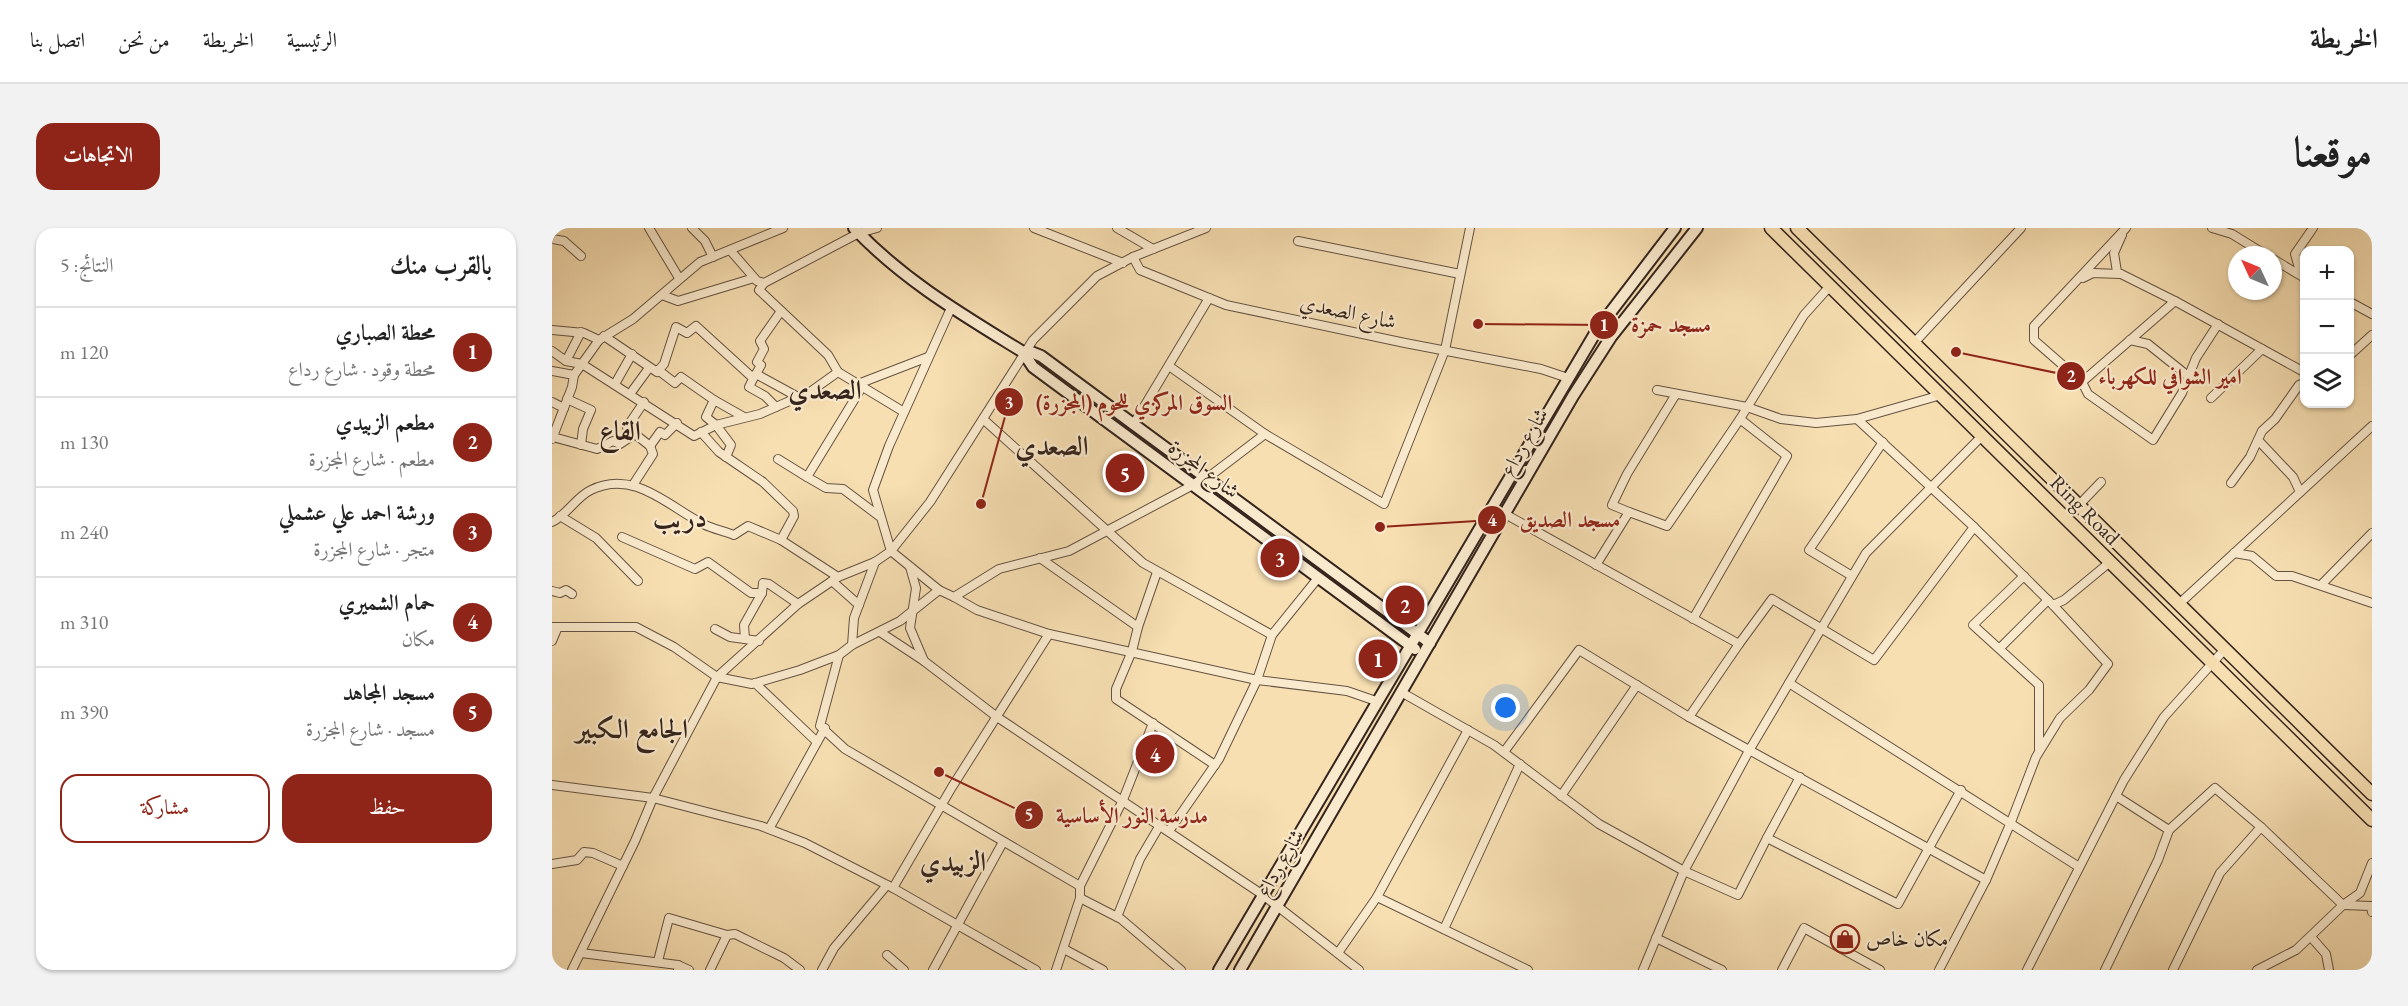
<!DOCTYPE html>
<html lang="ar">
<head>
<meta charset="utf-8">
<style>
	body { margin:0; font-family:"EB Garamond",Amiri,serif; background:#f2f2f2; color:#222; direction:rtl }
	.controls { position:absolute; right:18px; top:18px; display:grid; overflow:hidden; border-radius:12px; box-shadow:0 2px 4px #0004 }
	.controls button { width:54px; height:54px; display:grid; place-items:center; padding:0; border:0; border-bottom:2px solid #e0e0e0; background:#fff; color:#222; font:30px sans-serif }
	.compass { position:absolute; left:1676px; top:18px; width:54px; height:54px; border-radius:50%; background:#fff; box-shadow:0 2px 4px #0004; rotate:314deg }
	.you { position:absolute; left:954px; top:480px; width:21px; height:21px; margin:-15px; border:4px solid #fff; border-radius:50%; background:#1a73e8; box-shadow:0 0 0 9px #1a73e833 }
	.badge { display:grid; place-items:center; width:39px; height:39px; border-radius:50%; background:#8f2418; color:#fff; font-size:20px; font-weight:700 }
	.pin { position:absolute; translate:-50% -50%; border:3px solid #fff; box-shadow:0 2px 6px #0006 }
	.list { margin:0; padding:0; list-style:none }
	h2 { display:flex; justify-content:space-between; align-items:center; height:78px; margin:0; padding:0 24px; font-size:26px }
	h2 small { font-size:20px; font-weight:400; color:#767676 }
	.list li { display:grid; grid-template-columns:39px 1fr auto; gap:18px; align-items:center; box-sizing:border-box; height:90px; padding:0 24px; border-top:2px solid #e0e0e0 }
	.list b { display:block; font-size:22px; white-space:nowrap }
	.list p { margin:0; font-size:20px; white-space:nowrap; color:#767676 }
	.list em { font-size:20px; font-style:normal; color:#767676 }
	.actions { display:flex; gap:12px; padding:18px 24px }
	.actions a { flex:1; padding:14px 0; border:2px solid #8f2418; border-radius:18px; text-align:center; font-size:21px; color:#8f2418 }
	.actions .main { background:#8f2418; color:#fff }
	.icon { flex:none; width:33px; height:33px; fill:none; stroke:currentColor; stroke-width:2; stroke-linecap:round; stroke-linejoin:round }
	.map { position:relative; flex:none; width:1820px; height:742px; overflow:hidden; direction:ltr; border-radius:18px }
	header { display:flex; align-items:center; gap:36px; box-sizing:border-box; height:84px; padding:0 30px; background:#fff; border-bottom:2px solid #e0e0e0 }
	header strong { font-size:28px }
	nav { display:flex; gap:33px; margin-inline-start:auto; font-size:21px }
	.intro { display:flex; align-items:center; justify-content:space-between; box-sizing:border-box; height:144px; padding:0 36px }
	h1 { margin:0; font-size:42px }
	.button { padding:15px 27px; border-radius:18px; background:#8f2418; color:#fff; font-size:21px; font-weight:700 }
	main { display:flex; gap:36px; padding:0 36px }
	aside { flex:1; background:#fff; border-radius:18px; box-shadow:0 2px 4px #0004 }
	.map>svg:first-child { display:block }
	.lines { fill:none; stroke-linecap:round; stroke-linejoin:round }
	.street-casing { stroke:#655342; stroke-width:10 }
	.secondary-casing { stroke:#34241d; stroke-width:14 }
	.primary-casing { stroke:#34241d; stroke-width:15 }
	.street { stroke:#faeacd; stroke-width:8 }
	.secondary { stroke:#faeacd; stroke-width:10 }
	.primary { stroke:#f7dfb2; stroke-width:12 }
	.labels { text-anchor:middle; stroke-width:4.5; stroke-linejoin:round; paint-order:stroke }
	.street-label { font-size:21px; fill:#34241d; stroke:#faeacd }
	.poi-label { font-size:21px; fill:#34241d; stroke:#faeacd; text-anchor:start }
	.district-label { font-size:27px; font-weight:bold; fill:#34241d; stroke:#faeacd }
	.leader { fill:none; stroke:#8f2418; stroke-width:2 }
	.callout-dot { fill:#8f2418; stroke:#faeacd; stroke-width:2 }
	.mark-label { font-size:18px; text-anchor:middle; font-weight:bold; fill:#fff }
	.callout-label { font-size:22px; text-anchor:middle; font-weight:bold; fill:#8f2418; stroke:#faeacd; stroke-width:4.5; stroke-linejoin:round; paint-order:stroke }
</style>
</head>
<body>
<header>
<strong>الخريطة</strong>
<nav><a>الرئيسية</a><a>الخريطة</a><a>من نحن</a><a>اتصل بنا</a></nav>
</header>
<div class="intro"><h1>موقعنا</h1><a class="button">الاتجاهات</a></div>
<main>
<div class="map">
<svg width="1820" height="742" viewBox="0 0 1820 742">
	<rect width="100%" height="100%" fill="#f7dfb2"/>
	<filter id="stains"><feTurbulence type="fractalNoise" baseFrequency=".00333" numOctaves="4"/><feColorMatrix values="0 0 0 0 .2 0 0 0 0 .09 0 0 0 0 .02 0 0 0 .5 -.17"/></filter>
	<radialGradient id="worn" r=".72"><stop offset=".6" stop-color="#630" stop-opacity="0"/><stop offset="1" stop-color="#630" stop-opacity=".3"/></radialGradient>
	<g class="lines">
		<g class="street-casing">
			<g id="street">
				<path d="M97 0 127 50"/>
				<path d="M140 0 153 13 161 29"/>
				<path d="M482 0 571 35"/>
				<path d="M565 0 601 21"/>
				<path d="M1574 0 1482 98V112L1530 154 1623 73 1752 144"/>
				<path d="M1660 0 1680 6 1714 27"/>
				<path d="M1819 0H1820"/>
				<path d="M1570 7 1562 25 1565 44 1623 73"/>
				<path d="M0 11 12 13 29 28"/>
				<path d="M746 13 908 46"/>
				<path d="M178 22 205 53 212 55"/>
				<path d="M581 29 588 42 674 77 853 115 989 141 1016 150"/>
				<path d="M1721 31 1751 49"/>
				<path d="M1749 47 1743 26 1761 0"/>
				<path d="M1531 50 1541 45 1568 46"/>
				<path d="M110 67 126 73 202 50"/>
				<path d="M1798 74 1820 86"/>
				<path d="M229 83 208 113 212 121 205 134 209 137 204 146 246 169"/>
				<path d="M0 102 32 105 47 112"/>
				<path d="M52 108 105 144 112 136 124 99 135 105 144 98 201 150"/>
				<path d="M1578 112 1596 116 1636 148"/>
				<path d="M1362 115 1469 0"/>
				<path d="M0 123 14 133 30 136 142 208 164 197 208 186 258 164 286 144 352 184"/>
				<path d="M1798 127 1820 107"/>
				<path d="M14 133 29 104"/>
				<path d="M617 138 713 206 832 276 893 122 918 0"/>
				<path d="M106 142 123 155 129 149 162 172 154 189 164 197 179 217 174 229"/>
				<path d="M0 143 22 147"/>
				<path d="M286 144 276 127 207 62 212 55 307 5 325 0"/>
				<path d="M203 147 197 159 213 168 224 179"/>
				<path d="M1530 154 1536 166 1601 212 1630 165 1644 130 1666 96"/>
				<path d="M63 156 80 126"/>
				<path d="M306 156 376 129"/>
				<path d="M310 159 255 249 274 260 291 261 327 288"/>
				<path d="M1105 162 1195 179 1229 191 1264 195 1305 191"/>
				<path d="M78 166 97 140"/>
				<path d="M1389 167 1305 191 1422 299"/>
				<path d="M1659 170 1710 121"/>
				<path d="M15 171 39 182 31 201 29 217"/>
				<path d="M162 172 192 189"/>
				<path d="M0 174 12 180"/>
				<path d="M431 191 591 335 720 407"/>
				<path d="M1188 191 1252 87 1278 58"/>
				<path d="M581 197 657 70"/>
				<path d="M149 204 167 224 211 254 241 283 242 288 229 312"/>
				<path d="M83 206 98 218 108 204 113 207 125 195"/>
				<path d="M1 209 45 221 61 213 68 216 83 206 75 199 92 174"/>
				<path d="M0 211 20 159 22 147 47 112 81 91 148 34 231 0"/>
				<path d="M1706 212 1741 249 1748 264"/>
				<path d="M226 231 255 249"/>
				<path d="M654 251 713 206"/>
				<path d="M1679 255 1698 229 1710 203 1723 191 1747 157 1752 155"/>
				<path d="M81 257 101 226 98 218"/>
				<path d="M1527 277 1549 254"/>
				<path d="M1077 284 1060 277 1075 246 1124 166"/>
				<path d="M953 286 1187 416 1137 489"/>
				<path d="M8 288 44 310 86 353"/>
				<path d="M0 294C15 287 24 269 39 262 82 241 116 278 151 296 161 301 172 303 182 307L196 298 229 312 286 349"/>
				<path d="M70 309 143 341 156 334 199 365H210L211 355 217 356 246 376"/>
				<path d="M1682 325 1700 328 1724 348H1740L1820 375"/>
				<path d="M488 330 586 399 605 344"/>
				<path d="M1044 337 1077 284 1115 298 1188 191 1235 228 1141 391"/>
				<path d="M358 339 364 360 358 400 372 433 445 489 711 667 807 742"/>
				<path d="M1300 348 1257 322 1331 214"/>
				<path d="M1472 348 1421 397 1487 457V521"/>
				<path d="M280 353 307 377"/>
				<path d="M1769 357 1820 305"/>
				<path d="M387 362 339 323 321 262 337 218 399 80"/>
				<path d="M0 363 8 365 14 362 20 366"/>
				<path d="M402 369 425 382 497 406 705 452 795 463 824 473"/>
				<path d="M1627 376 1820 198"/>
				<path d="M1501 377 1512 372 1558 334"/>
				<path d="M0 399H84L122 419 165 449 200 456 248 442 287 427 300 417 348 393 387 362 402 369 447 341 517 323 641 257 651 249"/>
				<path d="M586 399 580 423 564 461V471L663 537"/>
				<path d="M163 401 178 409 207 413"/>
				<path d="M328 404 372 433"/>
				<path d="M193 411 192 397 210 365"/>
				<path d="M0 413 5 401"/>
				<path d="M1187 416 1220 371 1322 432 1422 299 1501 377 1556 436 1537 462 1508 490 1484 529 1459 594 1434 652 1387 742"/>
				<path d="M300 417 302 390 323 334"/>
				<path d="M1448 420 1496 372"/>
				<path d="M287 427 268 498 293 521 528 658V670L569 691 629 742"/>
				<path d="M203 455 265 514"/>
				<path d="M1237 455 1527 639"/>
				<path d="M849 464 942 517 1047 596 1132 643 1186 667 1215 610"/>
				<path d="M952 524 1027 422 1137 489 1434 652"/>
				<path d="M1248 549 1215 610 1346 676 1409 562"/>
				<path d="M0 557 101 570 209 598 253 615 341 660 484 742"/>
				<path d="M1009 568 1085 457"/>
				<path d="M217 601 273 500"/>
				<path d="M1617 602 1663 560 1709 599"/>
				<path d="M617 603 667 531 705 452 720 407 766 350"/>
				<path d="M0 636 25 632 32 624 41 625 71 638"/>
				<path d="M528 658 571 572 601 495"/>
				<path d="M341 660 400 559 497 406"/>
				<path d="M825 669 976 742"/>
				<path d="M565 689 588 631 608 597"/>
				<path d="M892 701 968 536"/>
				<path d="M175 707 183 706 232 730 248 742"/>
				<path d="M1759 709 1774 726 1777 742"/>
				<path d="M1104 710 1170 742"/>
				<path d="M512 721 551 742"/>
				<path d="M29 725 126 737V742"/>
				<path d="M786 725 825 669 916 502"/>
				<path d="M335 727 352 742"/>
				<path d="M106 733 117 690 175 707 158 742"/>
				<path d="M126 737 137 742"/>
				<path d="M0 741 1 742"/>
				<path d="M20 742 83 613 101 570 165 449 246 376 286 349 323 334 339 323 378 274 481 112 545 48 581 29 654 0"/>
				<path d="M270 742 282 720 335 657"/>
				<path d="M381 742 451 614"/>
				<path d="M504 742 528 670"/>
				<path d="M1091 742 1132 643 1198 521 1314 325 1430 208"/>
				<path d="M1230 742 1252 700 1328 742"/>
				<path d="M1475 742 1572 552 1612 489 1673 421"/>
				<path d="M1553 742 1606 632 1617 602 1564 568"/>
				<path d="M1621 742 1668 645 1709 599 1791 677 1819 678 1820 684"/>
				<path d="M1705 742 1744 722 1791 677 1808 665 1820 635"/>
			</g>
		</g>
		<g class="secondary-casing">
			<g id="secondary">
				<path d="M302 0C351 52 411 87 471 124"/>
				<path d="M471 124H479L489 128 878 415"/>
				<path d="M471 124 481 139 863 421"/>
				<path d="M667 742 1045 102 1123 0"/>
				<path d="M688 742 1021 168 1059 109 1145 0"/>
			</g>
		</g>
		<g class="primary-casing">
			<g id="primary">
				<path d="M1219 0 1820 592"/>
				<path d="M1245 0 1820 566"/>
			</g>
		</g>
		<use href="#street" class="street"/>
		<use href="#secondary" class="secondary"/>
		<use href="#primary" class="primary"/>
	</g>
	<defs>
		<g id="shop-ring" transform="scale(1.5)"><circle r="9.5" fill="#faeacd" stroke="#8f2418" stroke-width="1.5"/><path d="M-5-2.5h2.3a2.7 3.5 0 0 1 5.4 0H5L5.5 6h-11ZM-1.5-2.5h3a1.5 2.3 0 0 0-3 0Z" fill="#8f2418"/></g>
	</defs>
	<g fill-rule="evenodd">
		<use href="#shop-ring" x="1293" y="711"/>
	</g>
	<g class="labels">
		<g class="street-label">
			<text transform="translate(796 84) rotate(12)" y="7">شارع الصعدي</text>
			<text transform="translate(972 214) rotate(-60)" y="7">شارع رداع</text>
			<text transform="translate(652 241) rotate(37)" y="7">شارع المجزرة</text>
			<text transform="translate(1533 282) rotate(45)" y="7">Ring Road</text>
			<text transform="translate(728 635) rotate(-60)" y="7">شارع رداع</text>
		</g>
		<g class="poi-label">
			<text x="1314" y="718">مكان خاص</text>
		</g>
		<g class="district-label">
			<text x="273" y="171">الصعدي</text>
			<text x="68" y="212">القاع</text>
			<text x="500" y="227">الصعدي</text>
			<text x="128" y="299">دريب</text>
			<text x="80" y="510">الجامع الكبير</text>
			<text x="401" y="643">الزبيدي</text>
		</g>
	</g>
	<path class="leader" d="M926 96L1052 97M1404 124L1519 148M429 276L457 174M828 299L940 292M387 544L477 587"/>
	<g class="callout-dot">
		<circle cx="926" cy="96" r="6"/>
		<circle cx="1404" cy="124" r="6"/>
		<circle cx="429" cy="276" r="6"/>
		<circle cx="828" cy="299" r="6"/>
		<circle cx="387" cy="544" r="6"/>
		<circle cx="1052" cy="97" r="15"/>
		<circle cx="1519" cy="148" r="15"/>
		<circle cx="457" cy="174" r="15"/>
		<circle cx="940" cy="292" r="15"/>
		<circle cx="477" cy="587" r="15"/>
	</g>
	<g class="mark-label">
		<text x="1052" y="103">1</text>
		<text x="1519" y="154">2</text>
		<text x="457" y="181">3</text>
		<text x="940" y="298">4</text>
		<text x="477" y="593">5</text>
	</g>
	<g class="callout-label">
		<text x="1119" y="104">مسجد حمزة</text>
		<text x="1618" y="156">امير الشوافي للكهرباء</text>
		<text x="582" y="182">السوق المركزي للحوم (المجزرة)</text>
		<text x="1018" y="299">مسجد الصديق</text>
		<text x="580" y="595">مدرسة النور الأساسية</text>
	</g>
	<rect width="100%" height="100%" filter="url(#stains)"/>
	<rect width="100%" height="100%" fill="url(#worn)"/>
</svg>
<div class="controls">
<button>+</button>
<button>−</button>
<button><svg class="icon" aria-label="layers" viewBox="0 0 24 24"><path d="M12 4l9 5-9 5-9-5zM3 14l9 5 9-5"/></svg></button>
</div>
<svg class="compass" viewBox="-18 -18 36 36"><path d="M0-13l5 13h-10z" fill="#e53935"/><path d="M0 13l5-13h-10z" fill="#767676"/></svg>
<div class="you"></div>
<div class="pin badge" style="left:826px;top:431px">1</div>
<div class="pin badge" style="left:853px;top:377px">2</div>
<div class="pin badge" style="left:728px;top:330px">3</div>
<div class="pin badge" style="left:603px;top:526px">4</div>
<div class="pin badge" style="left:573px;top:245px">5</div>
</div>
<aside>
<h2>بالقرب منك<small>النتائج: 5</small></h2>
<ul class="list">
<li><span class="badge">1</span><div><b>محطة الصباري</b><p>محطة وقود · شارع رداع</p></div><em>120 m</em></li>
<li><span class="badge">2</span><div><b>مطعم الزبيدي</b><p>مطعم · شارع المجزرة</p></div><em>130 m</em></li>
<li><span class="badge">3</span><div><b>ورشة احمد علي عشملي</b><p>متجر · شارع المجزرة</p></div><em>240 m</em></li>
<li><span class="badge">4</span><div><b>حمام الشميري</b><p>مكان</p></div><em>310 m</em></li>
<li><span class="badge">5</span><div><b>مسجد المجاهد</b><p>مسجد · شارع المجزرة</p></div><em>390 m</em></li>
</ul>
<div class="actions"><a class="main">حفظ</a><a>مشاركة</a></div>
</aside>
</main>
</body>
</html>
